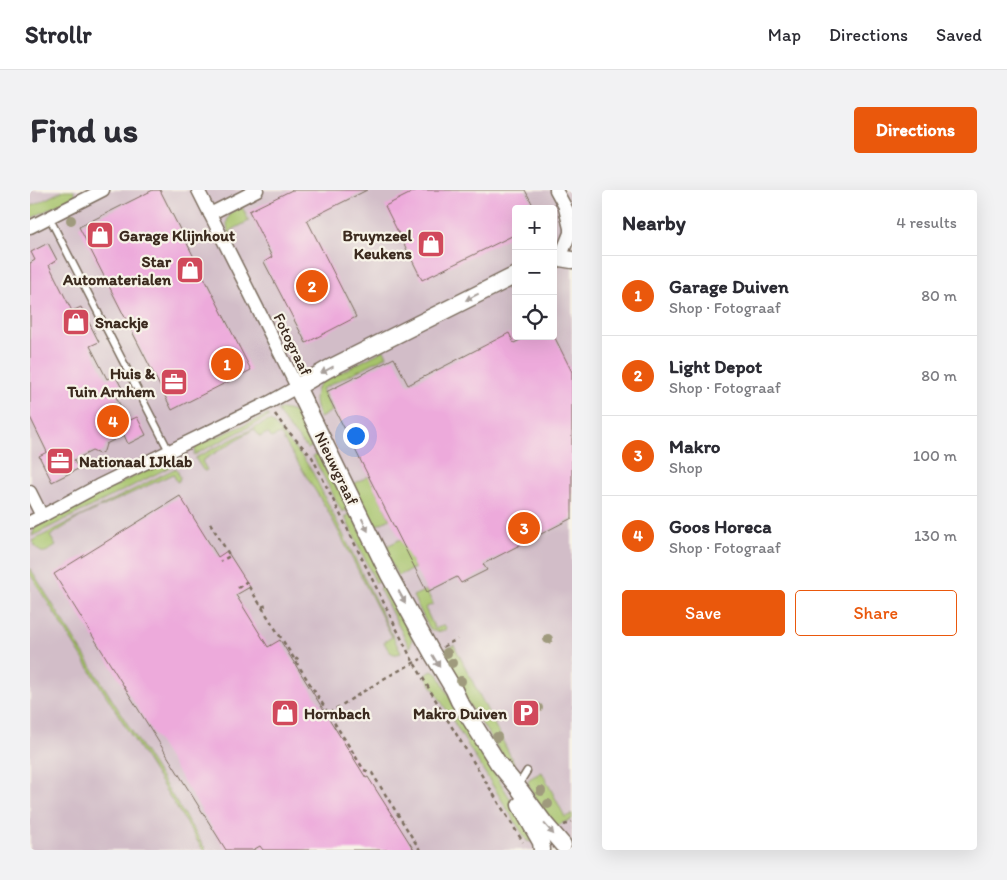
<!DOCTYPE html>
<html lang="en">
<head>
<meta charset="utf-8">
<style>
	body { margin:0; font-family:Itim,sans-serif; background:#f2f2f3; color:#2b2b33 }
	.controls { position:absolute; right:15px; top:15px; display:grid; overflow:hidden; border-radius:5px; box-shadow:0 5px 20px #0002 }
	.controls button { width:45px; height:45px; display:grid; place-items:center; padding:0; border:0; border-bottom:1px solid #e1e1e2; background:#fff; color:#2b2b33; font:25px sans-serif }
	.you { position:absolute; left:325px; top:245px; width:18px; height:18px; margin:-12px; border:4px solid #fff; border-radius:50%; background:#1a73e8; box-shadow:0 0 0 8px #1a73e833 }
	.badge { display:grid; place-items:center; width:32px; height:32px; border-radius:50%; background:#ea580c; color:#fff; font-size:16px; font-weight:700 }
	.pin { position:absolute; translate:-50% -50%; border:2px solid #fff; box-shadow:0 1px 5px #0006 }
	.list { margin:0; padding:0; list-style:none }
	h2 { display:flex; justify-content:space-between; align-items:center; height:65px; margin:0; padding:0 20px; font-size:21px }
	h2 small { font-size:16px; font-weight:400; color:#7c7c81 }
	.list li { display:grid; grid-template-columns:32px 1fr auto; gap:15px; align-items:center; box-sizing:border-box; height:80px; padding:0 20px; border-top:1px solid #e1e1e2 }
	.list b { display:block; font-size:19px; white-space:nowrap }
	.list p { margin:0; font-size:16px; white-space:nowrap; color:#7c7c81 }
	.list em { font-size:16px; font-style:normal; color:#7c7c81 }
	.actions { display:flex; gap:10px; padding:15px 20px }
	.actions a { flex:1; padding:11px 0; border:1px solid #ea580c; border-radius:5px; text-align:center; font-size:18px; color:#ea580c }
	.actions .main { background:#ea580c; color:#fff }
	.icon { flex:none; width:28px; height:28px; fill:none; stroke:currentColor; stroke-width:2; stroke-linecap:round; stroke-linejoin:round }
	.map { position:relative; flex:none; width:542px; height:660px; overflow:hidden; border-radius:5px }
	header { display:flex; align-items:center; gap:30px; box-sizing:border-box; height:70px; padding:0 25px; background:#fff; border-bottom:1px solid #e1e1e2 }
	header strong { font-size:24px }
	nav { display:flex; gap:28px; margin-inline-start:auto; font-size:18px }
	.intro { display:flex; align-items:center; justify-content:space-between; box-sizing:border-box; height:120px; padding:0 30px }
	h1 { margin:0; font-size:35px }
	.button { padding:12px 22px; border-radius:5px; background:#ea580c; color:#fff; font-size:18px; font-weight:700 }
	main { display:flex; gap:30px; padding:0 30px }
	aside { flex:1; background:#fff; border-radius:5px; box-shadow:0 5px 20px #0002 }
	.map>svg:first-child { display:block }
	.industrial { fill:#d2bdc8; fill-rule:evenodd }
	.green { fill:#a6c36a; stroke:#707644 }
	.building { fill:#edaadb }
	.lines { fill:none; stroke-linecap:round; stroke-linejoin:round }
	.service-casing { stroke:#7b6d5e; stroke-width:9 }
	.minor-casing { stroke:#7b6d5e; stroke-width:15 }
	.tertiary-casing { stroke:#7b6d5e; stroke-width:19 }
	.path { stroke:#7b6d5e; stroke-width:2.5; stroke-dasharray:4 4; stroke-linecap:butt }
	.service { stroke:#fff; stroke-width:6 }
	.minor { stroke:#fff; stroke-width:12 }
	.tertiary { stroke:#fff; stroke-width:16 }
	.tree { fill:#9f9a7d }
	.oneway { fill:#a79f9a }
	.labels { text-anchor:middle; stroke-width:4.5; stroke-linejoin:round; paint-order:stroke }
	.poi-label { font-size:16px; font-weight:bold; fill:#3b2a1e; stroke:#f7f3e8; text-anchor:start }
	.street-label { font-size:16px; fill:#3b2a1e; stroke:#f7f3e8 }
</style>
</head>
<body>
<header>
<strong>Strollr</strong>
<nav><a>Map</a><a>Directions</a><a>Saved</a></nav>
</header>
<div class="intro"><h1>Find us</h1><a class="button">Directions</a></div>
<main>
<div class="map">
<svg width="542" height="660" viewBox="0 0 542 660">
	<rect width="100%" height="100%" fill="#f7f3e8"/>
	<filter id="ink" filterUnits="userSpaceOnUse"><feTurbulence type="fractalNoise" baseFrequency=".02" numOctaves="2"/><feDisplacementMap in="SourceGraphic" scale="10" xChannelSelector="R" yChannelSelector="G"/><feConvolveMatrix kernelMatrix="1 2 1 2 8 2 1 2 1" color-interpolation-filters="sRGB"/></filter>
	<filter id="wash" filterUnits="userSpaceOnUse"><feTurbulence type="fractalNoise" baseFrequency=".0096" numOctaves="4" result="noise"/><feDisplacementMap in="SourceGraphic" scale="20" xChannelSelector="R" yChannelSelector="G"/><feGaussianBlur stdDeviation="1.12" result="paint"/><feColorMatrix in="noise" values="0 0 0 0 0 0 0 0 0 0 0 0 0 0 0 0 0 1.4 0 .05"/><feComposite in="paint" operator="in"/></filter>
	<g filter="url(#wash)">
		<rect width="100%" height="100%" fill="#f2ead4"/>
		<path class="industrial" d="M0 0H542V660H0ZM486 19H523V146H486Z"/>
		<g class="green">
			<path d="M34 0H43L46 5 0 29V17Z"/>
			<path d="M211 15 219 31 200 41 205 51 203 52C194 35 194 26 211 15Z"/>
			<path d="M354 160 357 166 292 199 302 221 290 228C285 216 282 205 290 193Z"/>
			<path d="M251 219C262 220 271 224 277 233L381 445 382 449 380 458 349 398 354 396 352 391 346 393 315 327 319 325 316 320 312 322 283 266 287 264 283 256 278 259 256 234 247 220Z"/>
			<path d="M238 225 240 226 164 265 165 258 167 255Z"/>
			<path d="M238 231 239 232 241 231 274 269 283 283 371 463C361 467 358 460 354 452L362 447 298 321 250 244 241 248 239 244H235L230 247 224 239 172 271 177 280 175 281 173 280 165 268Z"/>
			<path d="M132 272 140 273 144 275 2 346 5 337Z"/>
			<path d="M146 278 150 287 149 291 147 292 143 284 50 327 20 346 26 356C12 365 11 365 2 351Z"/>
			<path d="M339 286 360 329 343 337 322 295Z"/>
			<path d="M371 349 385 378 368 386 353 358Z"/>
			<path d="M0 378 176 660H173L0 384Z"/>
			<path d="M396 400 403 414 395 418 405 439 414 435 417 439C410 442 405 443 399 438L383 406Z"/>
			<path d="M424 455 484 573 482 580 406 464Z"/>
			<path d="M402 481 408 484 423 514 505 650 502 652 497 651 442 562 395 485Z"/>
			<path d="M512 582 535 627 542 624V629L531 634 524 639 512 624 498 593 499 589Z"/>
		</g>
		<g id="blocks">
			<g class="building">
				<path d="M123 0H130L221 180 142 220 49 37Z"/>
				<path d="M262 0H337L277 30 326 127 276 153 234 72 242 67 219 21Z"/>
				<path d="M387 0H495L505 19H486V44L392 90 355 16Z"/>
				<path d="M18 53 27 70 19 75 42 121 51 117 69 152 60 156 77 189 85 185 94 202 86 207 98 231 107 227 116 245 98 254 94 245 76 254 74 261 69 264 62 261 44 270 48 279 22 292 9 266 17 262 0 227V73L5 70 1 62Z"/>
				<path d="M479 143 484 153 498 146H524L542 182V328L453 374 457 380 431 393 427 387 397 402 296 202 364 168 378 195Z"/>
				<path d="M150 306 188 367 197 361 220 397 206 405 238 457 250 450 336 588 338 587 384 660H233L230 656 223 660H196L24 384Z"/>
			</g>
		</g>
	</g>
	<g filter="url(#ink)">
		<use href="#blocks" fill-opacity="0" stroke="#7b6d5e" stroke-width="1"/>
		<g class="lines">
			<g class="service-casing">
				<g id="service">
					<path d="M19 27 139 261"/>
					<path d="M491 595 492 589 497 581"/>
				</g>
			</g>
			<g class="minor-casing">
				<g id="minor">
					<path d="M526 0 539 24"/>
					<path d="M180 24 227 0"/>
					<path d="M0 37 73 0"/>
					<path d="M530 68 540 43V38L535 18"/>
					<path d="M0 302 12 326 0 332"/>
					<path d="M12 326 68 296 240 212 267 197 168 0"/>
				</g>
			</g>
			<g class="tertiary-casing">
				<g id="tertiary">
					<path d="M523 69 530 68 542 70"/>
					<path d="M486 85 298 179 267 197 359 385 402 463 424 500 429 511 468 573 490 600 515 634 533 655"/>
					<path d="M490 615 511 652 512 660"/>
				</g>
			</g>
			<g class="path">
				<path d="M245 224 255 238 282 267 379 464 412 521 493 652"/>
				<path d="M180 333 200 366 191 371"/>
				<path d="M208 398 216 392 334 580 342 583 390 660"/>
				<path d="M232 417 239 414"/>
				<path d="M413 457 427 449"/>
				<path d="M265 470 271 466"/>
				<path d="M299 523 355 488 391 469"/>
				<path d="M534 635 542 632"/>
			</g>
			<use href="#service" class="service"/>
			<use href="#minor" class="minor"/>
			<use href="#tertiary" class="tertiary"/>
		</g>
		<g class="tree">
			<circle cx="41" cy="30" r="5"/>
			<circle cx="518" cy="449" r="5"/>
			<circle cx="417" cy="463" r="5"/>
			<circle cx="422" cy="473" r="5"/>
			<circle cx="431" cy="491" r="5"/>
			<circle cx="508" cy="518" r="5"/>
			<circle cx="467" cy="547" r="5"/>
			<circle cx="511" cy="601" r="5"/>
			<circle cx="518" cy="614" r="5"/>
		</g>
		<defs><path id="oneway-solid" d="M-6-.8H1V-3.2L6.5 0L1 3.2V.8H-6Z" transform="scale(1.25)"/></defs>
		<g class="oneway">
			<use href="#oneway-solid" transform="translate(442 107) rotate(153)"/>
			<use href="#oneway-solid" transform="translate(297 180) rotate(152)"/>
			<use href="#oneway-solid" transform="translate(335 335) rotate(64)"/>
			<use href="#oneway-solid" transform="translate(372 407) rotate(61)"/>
			<use href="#oneway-solid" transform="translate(406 471) rotate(59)"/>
			<use href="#oneway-solid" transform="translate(519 639) rotate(49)"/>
		</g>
	</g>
	<defs>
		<g id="shop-square" transform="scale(1.4375)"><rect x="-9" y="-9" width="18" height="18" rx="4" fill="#d1495b" stroke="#f7f3e8"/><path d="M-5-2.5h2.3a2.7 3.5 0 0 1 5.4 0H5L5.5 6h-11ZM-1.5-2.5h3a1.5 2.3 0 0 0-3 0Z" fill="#fff"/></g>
		<g id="office-square" transform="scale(1.4375)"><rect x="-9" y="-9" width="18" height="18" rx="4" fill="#d1495b" stroke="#f7f3e8"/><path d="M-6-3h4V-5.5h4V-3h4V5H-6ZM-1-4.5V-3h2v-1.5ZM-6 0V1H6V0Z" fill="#fff"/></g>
		<g id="parking-square" transform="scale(1.4375)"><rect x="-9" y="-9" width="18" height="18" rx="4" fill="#d1495b" stroke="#f7f3e8"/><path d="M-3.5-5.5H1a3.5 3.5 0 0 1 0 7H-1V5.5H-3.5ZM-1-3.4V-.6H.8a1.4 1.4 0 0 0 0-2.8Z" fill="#fff"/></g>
	</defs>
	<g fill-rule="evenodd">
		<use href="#shop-square" x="70" y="45"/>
		<use href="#shop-square" x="401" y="54"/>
		<use href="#shop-square" x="160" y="80"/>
		<use href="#shop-square" x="46" y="132"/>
		<use href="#office-square" x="144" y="192"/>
		<use href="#office-square" x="30" y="271"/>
		<use href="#shop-square" x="255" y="523"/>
		<use href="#parking-square" x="496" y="523"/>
	</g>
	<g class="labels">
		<g class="poi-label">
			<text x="89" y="51">Garage Klijnhout</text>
			<text x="382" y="51" text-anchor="end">Bruynzeel<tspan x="382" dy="18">Keukens</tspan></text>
			<text x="141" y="77" text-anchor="end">Star<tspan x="141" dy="18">Automaterialen</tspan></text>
			<text x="65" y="138">Snackje</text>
			<text x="125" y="189" text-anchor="end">Huis &amp;<tspan x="125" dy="18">Tuin Arnhem</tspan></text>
			<text x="49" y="277">Nationaal IJklab</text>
			<text x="274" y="529">Hornbach</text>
			<text x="477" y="529" text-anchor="end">Makro Duiven</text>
		</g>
		<g class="street-label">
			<text transform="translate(263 154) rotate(64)" y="6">Fotograaf</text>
			<text transform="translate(307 278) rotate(64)" y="6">Nieuwgraaf</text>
		</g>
	</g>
</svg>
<div class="controls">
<button>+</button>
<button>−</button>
<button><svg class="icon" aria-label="locate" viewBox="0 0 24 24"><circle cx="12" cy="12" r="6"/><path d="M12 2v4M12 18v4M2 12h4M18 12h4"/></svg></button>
</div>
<div class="you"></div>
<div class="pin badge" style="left:197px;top:174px">1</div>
<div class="pin badge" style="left:282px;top:96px">2</div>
<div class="pin badge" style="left:494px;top:338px">3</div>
<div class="pin badge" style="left:83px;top:231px">4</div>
</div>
<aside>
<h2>Nearby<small>4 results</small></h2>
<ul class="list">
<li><span class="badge">1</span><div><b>Garage Duiven</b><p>Shop · Fotograaf</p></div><em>80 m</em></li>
<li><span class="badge">2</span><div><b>Light Depot</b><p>Shop · Fotograaf</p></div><em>80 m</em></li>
<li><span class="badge">3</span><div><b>Makro</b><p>Shop</p></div><em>100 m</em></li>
<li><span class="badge">4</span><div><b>Goos Horeca</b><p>Shop · Fotograaf</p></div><em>130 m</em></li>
</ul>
<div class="actions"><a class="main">Save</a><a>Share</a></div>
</aside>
</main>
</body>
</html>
